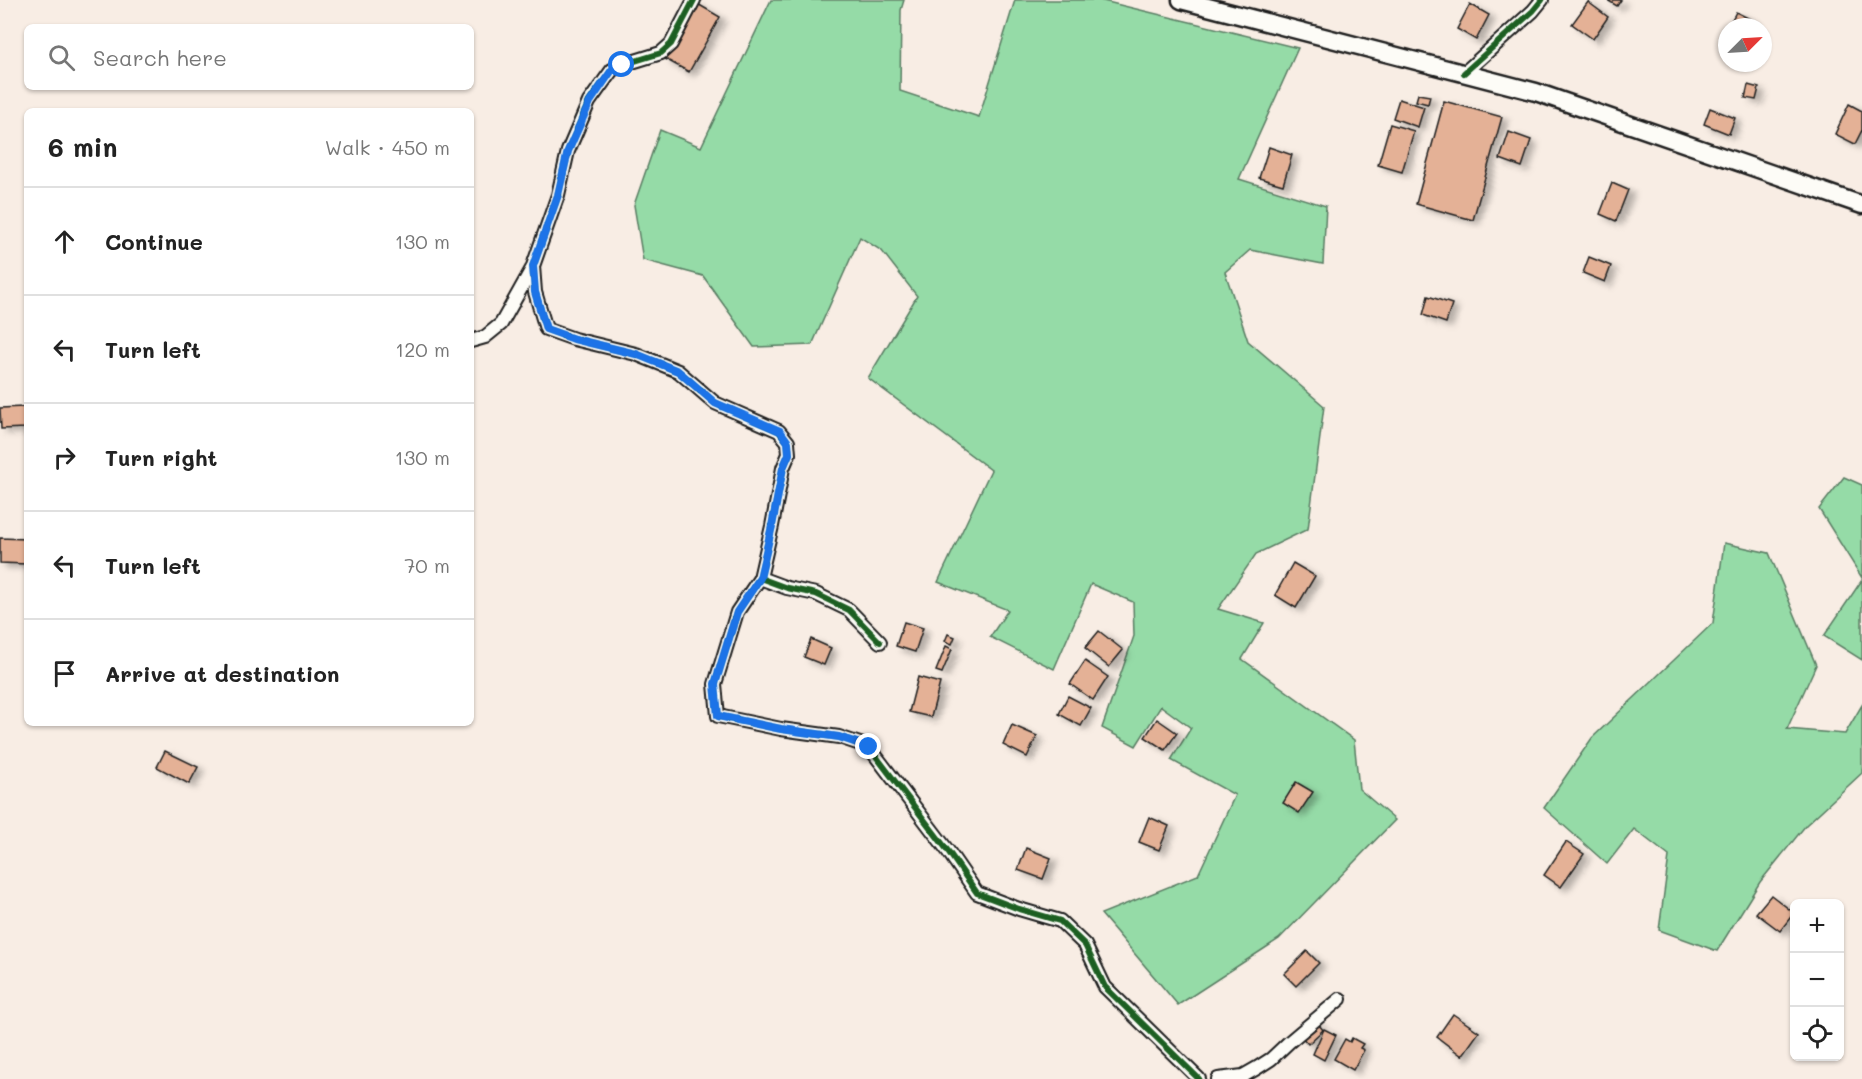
<!DOCTYPE html>
<html lang="en">
<head>
<meta charset="utf-8">
<style>
	body { margin:0; font-family:Mali,sans-serif; background:#f2f2f2; color:#222 }
	.controls { position:absolute; right:18px; bottom:18px; display:grid; overflow:hidden; border-radius:9px; box-shadow:0 2px 4px #0004 }
	.controls button { width:54px; height:54px; display:grid; place-items:center; padding:0; border:0; border-bottom:2px solid #e0e0e0; background:#fff; color:#222; font:30px sans-serif }
	.compass { position:absolute; left:1718px; top:18px; width:54px; height:54px; border-radius:50%; background:#fff; box-shadow:0 2px 4px #0004; rotate:66deg }
	.stop { position:absolute; width:18px; height:18px; margin:-14px; border:4px solid #1a73e8; border-radius:50%; background:#fff }
	.stop.end { background:#1a73e8; border-color:#fff; box-shadow:0 2px 6px #0008 }
	.list { margin:0; padding:0; list-style:none }
	h2 { display:flex; justify-content:space-between; align-items:center; height:78px; margin:0; padding:0 24px; font-size:26px }
	h2 small { font-size:20px; font-weight:400; color:#767676 }
	.list li { display:grid; grid-template-columns:39px 1fr auto; gap:18px; align-items:center; box-sizing:border-box; height:108px; padding:0 24px; border-top:2px solid #e0e0e0 }
	.list b { display:block; font-size:22px; white-space:nowrap }
	.list em { font-size:20px; font-style:normal; color:#767676 }
	.icon { flex:none; width:33px; height:33px; fill:none; stroke:currentColor; stroke-width:2; stroke-linecap:round; stroke-linejoin:round }
	.map { position:relative; flex:none; width:1862px; height:1079px; overflow:hidden }
	.search { position:absolute; background:#fff; box-shadow:0 2px 4px #0004; left:24px; top:24px; width:450px; height:66px; display:flex; align-items:center; gap:15px; box-sizing:border-box; padding:0 21px; border-radius:9px; color:#767676; font-size:22px }
	.panel { position:absolute; background:#fff; box-shadow:0 2px 4px #0004; left:24px; top:108px; width:450px; height:618px; border-radius:9px }
	.map>svg:first-child { display:block }
	.green { fill:#95dba7; stroke:#587c62; stroke-width:1.5 }
	.building { fill:#e4b196; stroke:#1c1c1c; stroke-width:1.5; filter:url(#shadow) }
	.lines { fill:none; stroke-linecap:round; stroke-linejoin:round }
	.street-casing { stroke:#1c1c1c; stroke-width:16 }
	.secondary-casing { stroke:#1c1c1c; stroke-width:21 }
	.street { stroke:#fdfcf7; stroke-width:12 }
	.secondary { stroke:#fdfcf7; stroke-width:16 }
	.cycleway-casing { stroke:#fdfcf7; stroke-width:10 }
	.cycleway { stroke:#1b5e20; stroke-width:6 }
	.route { stroke:#1a73e8; stroke-width:8 }
</style>
</head>
<body>
<div class="map">
<svg width="1862" height="1079" viewBox="0 0 1862 1079">
	<defs>
		<filter id="shadow"><feDropShadow dx="6" dy="4" stdDeviation="3" flood-color="#0004"/></filter>
	</defs>
	<rect width="100%" height="100%" fill="#f8ede4"/>
	<filter id="ink" filterUnits="userSpaceOnUse"><feTurbulence type="fractalNoise" baseFrequency=".0167" numOctaves="2"/><feDisplacementMap in="SourceGraphic" scale="12" xChannelSelector="R" yChannelSelector="G"/><feConvolveMatrix kernelMatrix="1 2 1 2 8 2 1 2 1" color-interpolation-filters="sRGB"/></filter>
	<g filter="url(#ink)">
		<g class="green">
			<path d="M771 0H904L901 10 900 91 979 117 1015 0H1099L1298 48 1239 179 1326 206 1323 264 1250 250 1225 272 1248 341 1324 406 1308 529 1256 554 1218 609 1264 623 1242 659 1354 740 1359 789 1395 820 1279 939 1178 1005 1101 914 1198 875 1235 795 1171 760 1191 728 1161 706 1136 746 1102 728 1134 636 1133 602 1091 584 1054 669 990 637 1008 610 938 582 991 470 868 378 917 296 882 251 860 237 812 345 754 347 703 276 643 260 634 205 660 130 701 147Z"/>
			<path d="M1844 477 1862 485V578L1819 509Z"/>
			<path d="M1724 543 1769 553 1816 665 1787 729 1845 734 1862 705V773L1806 825 1760 882 1717 951 1659 930 1669 856 1634 829 1607 864 1544 808 1592 738 1713 623Z"/>
			<path d="M1862 580V660L1824 636Z"/>
		</g>
		<g class="building">
			<path d="M1607 0H1621L1617 6Z"/>
			<path d="M1588 2 1608 17 1593 39 1572 24Z"/>
			<path d="M696 3 720 17 689 72 665 59Z"/>
			<path d="M1470 4 1489 15 1476 40 1457 29Z"/>
			<path d="M1736 12 1754 21 1751 27H1728Z"/>
			<path d="M1748 85 1759 88 1756 100 1745 98Z"/>
			<path d="M1418 94 1430 96 1428 104 1416 101Z"/>
			<path d="M1399 99 1424 107 1418 127 1393 118Z"/>
			<path d="M1444 101 1502 117 1473 220 1416 204Z"/>
			<path d="M1849 104 1862 111V130L1855 144 1835 134Z"/>
			<path d="M1710 108 1735 118 1729 134 1704 124Z"/>
			<path d="M1390 124 1414 131 1402 172 1378 165Z"/>
			<path d="M1509 132 1531 140 1522 167 1500 159Z"/>
			<path d="M1269 147 1292 155 1283 185 1259 178Z"/>
			<path d="M1612 183 1628 190 1616 221 1600 214Z"/>
			<path d="M1589 257 1611 266 1605 282 1583 273Z"/>
			<path d="M1428 296 1452 304 1446 323 1423 315Z"/>
			<path d="M24 407 25 428 1 429 0 408Z"/>
			<path d="M0 538 27 539V564L0 563Z"/>
			<path d="M1293 563 1315 576 1296 608 1275 595Z"/>
			<path d="M904 622 923 628 915 652 896 646Z"/>
			<path d="M1099 631 1123 650 1109 667 1085 648Z"/>
			<path d="M948 634 955 637 952 644 945 641Z"/>
			<path d="M811 639 831 648 824 665 804 657Z"/>
			<path d="M946 646 952 649 942 673 936 671Z"/>
			<path d="M1085 661 1108 677 1093 700 1070 684Z"/>
			<path d="M918 677 940 683 931 717 909 712Z"/>
			<path d="M1068 696 1091 708 1081 726 1059 714Z"/>
			<path d="M1157 719 1177 733 1165 750 1145 737Z"/>
			<path d="M1012 725 1037 736 1027 757 1003 745Z"/>
			<path d="M165 751 198 767 189 784 157 767Z"/>
			<path d="M1296 782 1313 792 1299 813 1283 803Z"/>
			<path d="M1149 817 1169 826 1159 850 1139 842Z"/>
			<path d="M1566 842 1584 854 1561 887 1544 875Z"/>
			<path d="M1026 848 1051 858 1043 879 1018 870Z"/>
			<path d="M1771 895 1794 913 1780 931 1756 913Z"/>
			<path d="M1307 951 1319 963 1296 986 1284 974Z"/>
			<path d="M1453 1014 1479 1032 1462 1056 1437 1037Z"/>
			<path d="M1316 1021 1323 1030 1308 1044 1300 1035Z"/>
			<path d="M1324 1029 1336 1035 1324 1060 1313 1054Z"/>
			<path d="M1352 1038 1363 1044 1360 1048 1364 1050 1353 1070 1334 1059 1345 1039 1350 1042Z"/>
		</g>
		<g class="lines">
			<g class="street-casing">
				<g id="street">
					<path d="M694 0 671 44 661 53 622 65 612 70 589 102 568 151 558 195 533 266 535 292 546 329 574 339 636 354 678 371 715 403 779 431 788 442 789 454 783 468 772 526 760 578 787 588 816 594 849 610 880 642"/>
					<path d="M1464 73 1533 11 1542 0"/>
					<path d="M471 341 485 337 501 324 533 267"/>
					<path d="M760 578 737 612 715 684 718 716 781 729 839 737 869 747 948 851 977 893 1019 909 1060 921 1085 945 1105 987 1199 1079"/>
					<path d="M1218 1079 1243 1076 1257 1068 1271 1059 1289 1042 1340 999"/>
				</g>
			</g>
			<g class="secondary-casing">
				<path id="secondary" d="M1181 0 1536 92 1862 205"/>
			</g>
			<use href="#street" class="street"/>
			<use href="#secondary" class="secondary"/>
			<g class="cycleway-casing">
				<g id="cycleway">
					<path d="M694 0 671 44 661 53 622 65 612 70 589 102 568 151 558 195 533 266 535 292 546 329 574 339 636 354 678 371 715 403 779 431 788 442 789 454 783 468 772 526 760 578 787 588 816 594 849 610 880 642"/>
					<path d="M1464 73 1533 11 1542 0"/>
					<path d="M760 578 737 612 715 684 718 716 781 729 839 737 869 747 948 851 977 893 1019 909 1060 921 1085 945 1105 987 1199 1079"/>
				</g>
			</g>
			<use href="#cycleway" class="cycleway"/>
		</g>
	</g>
	<g class="lines" filter="url(#ink)">
		<path class="route" d="M622 65 612 70 590 102 568 151 558 195 533 266 535 292 546 329 574 339 636 354 678 371 715 403 780 431 788 442 789 454 783 468 772 526 760 578 737 612 715 684 718 716 781 729 839 737 869 747"/>
	</g>
</svg>
<div class="controls">
<button>+</button>
<button>−</button>
<button><svg class="icon" aria-label="locate" viewBox="0 0 24 24"><circle cx="12" cy="12" r="6"/><path d="M12 2v4M12 18v4M2 12h4M18 12h4"/></svg></button>
</div>
<svg class="compass" viewBox="-18 -18 36 36"><path d="M0-13l5 13h-10z" fill="#e53935"/><path d="M0 13l5-13h-10z" fill="#767676"/></svg>
<div class="stop" style="left:622px;top:65px"></div>
<div class="stop end" style="left:869px;top:747px"></div>
<div class="search"><svg class="icon" aria-label="search" viewBox="0 0 24 24"><circle cx="10" cy="10" r="6"/><path d="M15 15l6 6"/></svg>Search here</div>
<section class="panel">
<h2>6 min<small>Walk · 450 m</small></h2>
<ul class="list">
<li><svg class="icon" aria-label="ahead" viewBox="0 0 24 24"><path d="M12 20V5M6 11l6-6 6 6"/></svg><div><b>Continue</b></div><em>130 m</em></li>
<li><svg class="icon" aria-label="left" viewBox="0 0 24 24"><path d="M17 20v-9H6M10 6l-5 5 5 5"/></svg><div><b>Turn left</b></div><em>120 m</em></li>
<li><svg class="icon" aria-label="right" viewBox="0 0 24 24"><path d="M7 20v-9h11M14 6l5 5-5 5"/></svg><div><b>Turn right</b></div><em>130 m</em></li>
<li><svg class="icon" aria-label="left" viewBox="0 0 24 24"><path d="M17 20v-9H6M10 6l-5 5 5 5"/></svg><div><b>Turn left</b></div><em>70 m</em></li>
<li><svg class="icon" aria-label="arrive" viewBox="0 0 24 24"><path d="M6 21V4h12l-3 4 3 4H6"/></svg><div><b>Arrive at destination</b></div></li>
</ul>
</section>
</div>
</body>
</html>
